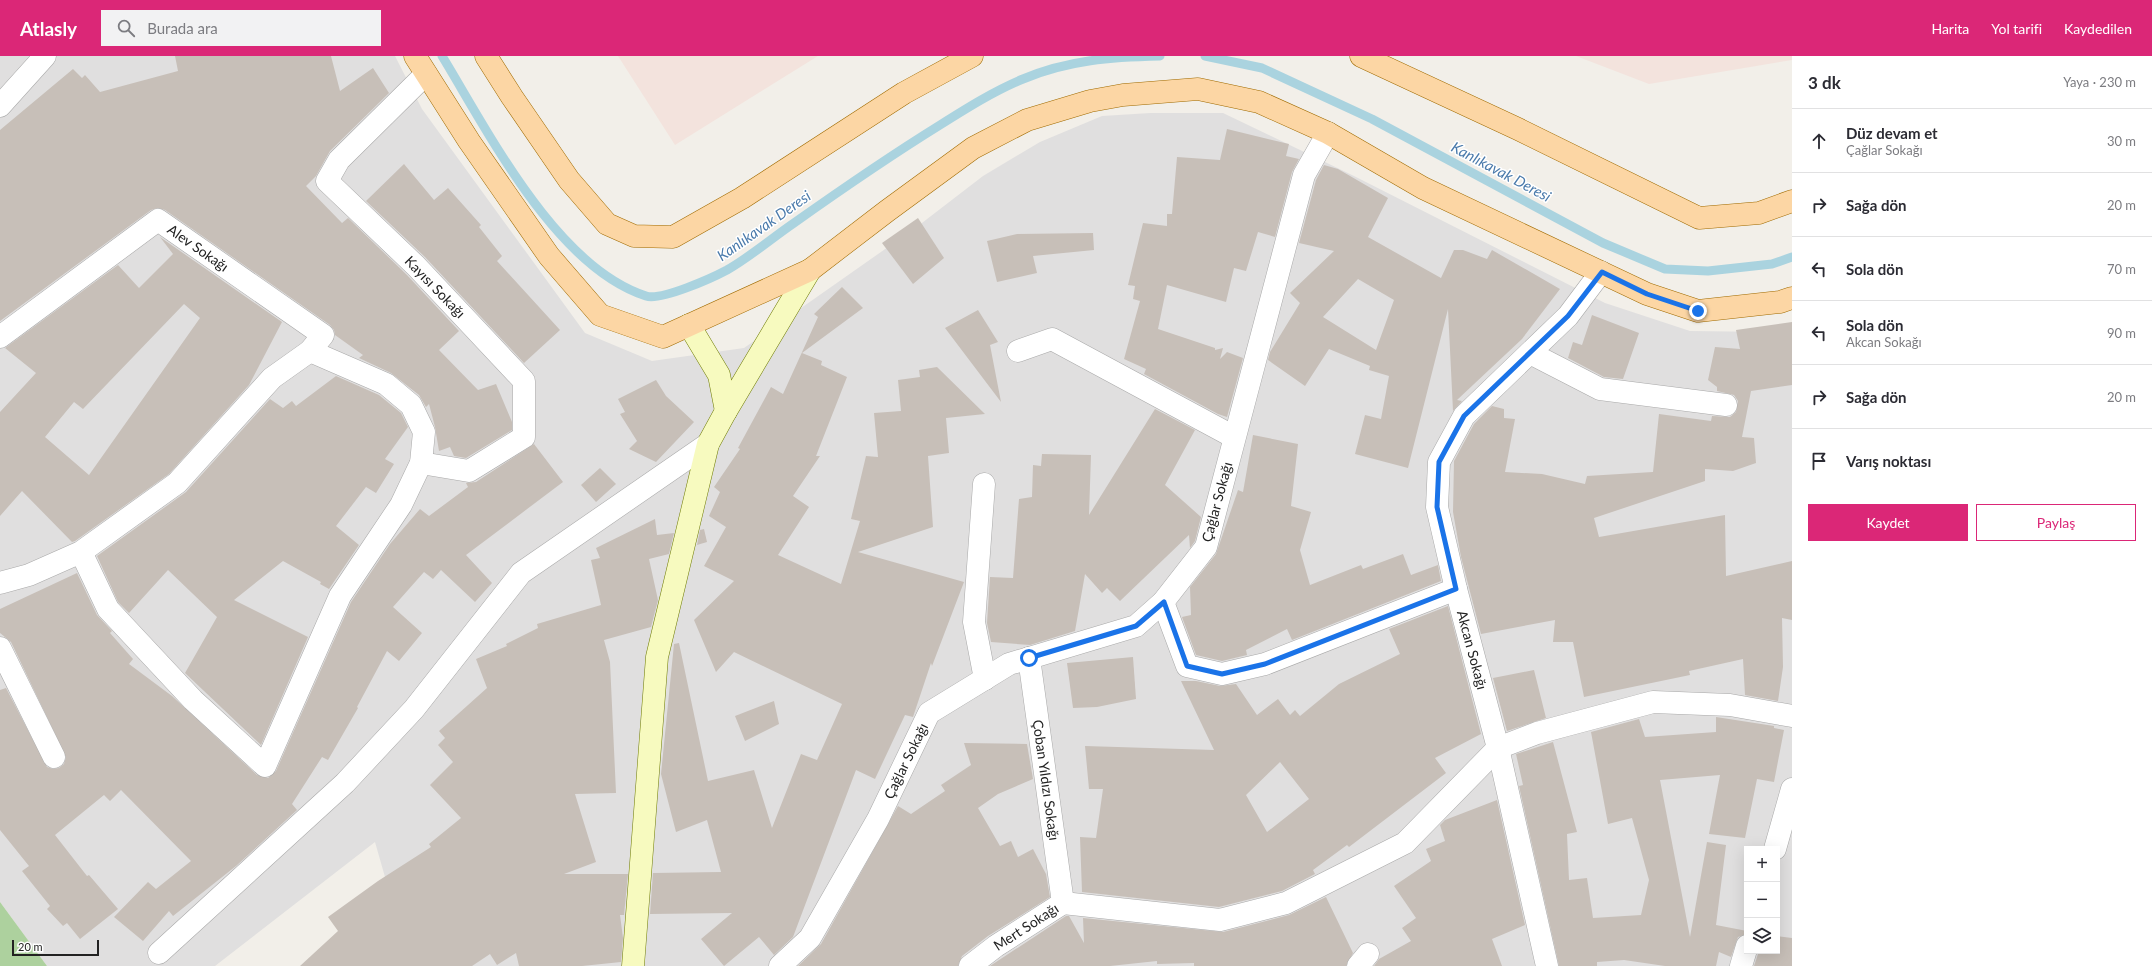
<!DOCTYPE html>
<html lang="tr">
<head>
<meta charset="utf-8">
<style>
	body { margin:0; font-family:Lato,sans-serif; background:#f2f2f3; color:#2b2b33 }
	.controls { position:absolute; right:12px; bottom:12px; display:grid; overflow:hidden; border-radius:0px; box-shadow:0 4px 16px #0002 }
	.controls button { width:36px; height:36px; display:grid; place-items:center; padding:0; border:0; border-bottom:1px solid #e1e1e2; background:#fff; color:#2b2b33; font:20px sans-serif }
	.scale { position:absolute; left:12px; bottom:10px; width:87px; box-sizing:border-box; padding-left:4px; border:2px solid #222; border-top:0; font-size:11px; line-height:14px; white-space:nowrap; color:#222; -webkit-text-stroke:3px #fff; paint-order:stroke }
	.stop { position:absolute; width:12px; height:12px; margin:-9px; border:3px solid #1a73e8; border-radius:50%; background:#fff }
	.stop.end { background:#1a73e8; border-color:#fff; box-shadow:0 1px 4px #0008 }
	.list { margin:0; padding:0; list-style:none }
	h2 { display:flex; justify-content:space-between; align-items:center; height:52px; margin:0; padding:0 16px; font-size:17px }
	h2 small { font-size:13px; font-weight:400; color:#7c7c81 }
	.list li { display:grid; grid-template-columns:26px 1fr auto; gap:12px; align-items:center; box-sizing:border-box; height:64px; padding:0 16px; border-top:1px solid #e1e1e2 }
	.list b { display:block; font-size:15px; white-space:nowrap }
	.list p { margin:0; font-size:13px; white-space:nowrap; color:#7c7c81 }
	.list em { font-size:13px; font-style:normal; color:#7c7c81 }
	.actions { display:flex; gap:8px; padding:12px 16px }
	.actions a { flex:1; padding:9px 0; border:1px solid #db2777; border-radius:0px; text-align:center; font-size:14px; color:#db2777 }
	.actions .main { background:#db2777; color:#fff }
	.icon { flex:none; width:22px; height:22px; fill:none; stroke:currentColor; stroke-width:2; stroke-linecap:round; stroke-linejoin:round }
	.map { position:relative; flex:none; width:1792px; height:910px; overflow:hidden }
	header { display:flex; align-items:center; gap:24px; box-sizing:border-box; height:56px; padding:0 20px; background:#db2777; color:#fff }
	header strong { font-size:19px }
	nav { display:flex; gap:22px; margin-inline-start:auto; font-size:14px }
	.search { width:280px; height:36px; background:#f2f2f3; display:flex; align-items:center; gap:10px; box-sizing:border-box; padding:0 14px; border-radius:0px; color:#7c7c81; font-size:15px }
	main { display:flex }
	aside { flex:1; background:#fff }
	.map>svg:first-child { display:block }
	.residential { fill:#e0dfdf; fill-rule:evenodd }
	.military { fill:#f3e3dd }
	.forest { fill:#add19e }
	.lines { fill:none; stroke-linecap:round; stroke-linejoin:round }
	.stream { stroke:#aad3df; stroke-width:9 }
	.building { fill:#c7bfb8; fill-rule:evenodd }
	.street-casing { stroke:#a9a9a9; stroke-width:23 }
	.secondary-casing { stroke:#707d05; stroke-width:23 }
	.primary-casing { stroke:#a06b00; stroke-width:23 }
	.street { stroke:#fff; stroke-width:22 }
	.secondary { stroke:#f7fabf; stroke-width:22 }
	.primary { stroke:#fcd6a4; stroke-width:22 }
	.route { stroke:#1a73e8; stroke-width:5 }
	.labels { text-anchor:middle; stroke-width:3; stroke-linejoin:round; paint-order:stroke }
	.street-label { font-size:14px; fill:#222; stroke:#fff }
	.water-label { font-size:15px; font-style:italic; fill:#4a7aab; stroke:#fff }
</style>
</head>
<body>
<header>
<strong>Atlasly</strong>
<div class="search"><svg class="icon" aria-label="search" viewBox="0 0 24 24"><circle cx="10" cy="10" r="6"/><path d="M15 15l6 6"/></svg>Burada ara</div>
<nav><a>Harita</a><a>Yol tarifi</a><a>Kaydedilen</a></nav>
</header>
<main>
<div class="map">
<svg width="1792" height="910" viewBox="0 0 1792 910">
	<rect width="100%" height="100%" fill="#f2efe9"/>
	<path class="residential" d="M0 0H395L422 53 585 277 652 305 744 292 918 170 983 120 1040 86 1102 60 1150 57H1223L1354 120 1605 247 1690 275 1770 276 1792 267V910H316L389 835 375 786 215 910H47L0 846ZM1747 793H1777V895H1747Z"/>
	<g class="military">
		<path d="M618 0H818L675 89Z"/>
		<path d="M1576 0H1792V4L1649 28Z"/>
	</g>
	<path class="forest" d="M0 846 47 910H0Z"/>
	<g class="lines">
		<g class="stream">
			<path d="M442 0C489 77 556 211 646 240 661 245 712 222 727 214 750 201 772 182 794 167 842 133 890 100 940 69 967 52 994 35 1023 23 1068 4 1112 1 1160 0"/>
			<path d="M1205 0 1262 12 1372 63 1603 187 1665 213 1708 215 1772 208 1792 201"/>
		</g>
	</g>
	<g class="building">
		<path d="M175 0H331L340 35 373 12 389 37 330 95 316 120 306 130 342 167 348 162 407 219 459 275 439 294 478 334 496 328 512 366V374L466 402 454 400 450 391 439 395 435 371 429 348 426 351 419 339 391 317 359 302 363 299 335 279 334 274 330 269 165 154 158 152 151 154 0 265V74L73 13 82 22 85 19 100 36 178 15Z"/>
		<path d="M1227 73 1289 88 1286 100 1299 103 1292 116 1275 181 1258 176 1246 215 1234 212 1226 246 1167 229 1158 273 1215 292V294L1223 292 1220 303 1227 296 1243 302 1227 361 1218 358 1144 318 1146 313 1124 303 1140 245 1133 243 1135 230 1128 229 1143 167 1167 170V158H1172L1177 101 1220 104Z"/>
		<path d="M404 108 434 144 448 132 481 169 479 171 502 200 497 205 560 274 524 307 425 201 366 145Z"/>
		<path d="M1324 109 1338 113 1388 142 1368 181 1441 222 1454 194H1463L1487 203 1492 194 1560 233 1522 283 1457 344 1462 345 1453 355 1448 253 1408 412 1355 398 1365 359 1381 363 1389 320 1369 314 1370 310 1329 293 1305 330 1268 304 1270 296 1300 247 1290 237 1334 195 1299 187 1316 124ZM1358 223 1394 244 1376 294 1323 261Z"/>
		<path d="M918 162 944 202 913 228 882 187Z"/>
		<path d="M1093 177 1094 194 1033 200 1037 217 997 226 987 185 1017 178Z"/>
		<path d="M160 181 282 266 249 329 169 418 75 485 72 486 22 435 0 460V356L36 317 5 292 118 209 139 232 173 198ZM184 248 200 262 89 419 45 381 74 346 83 353Z"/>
		<path d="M842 231 863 252 802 297 822 305 821 309 847 321 816 400H820L793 440 809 451 778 499 841 528 860 465 851 463 866 400 878 401 874 357 901 355 898 324 920 321 919 314 937 311 985 358 946 362 949 397 928 400 933 471 858 496 964 526 932 610 931 607 913 661 905 659 875 723 856 714 793 881 774 899 759 881 724 910 701 883 732 857 650 858 653 817 721 816 707 764 676 776 661 718 674 588 679 587 708 725 754 714 772 772 801 698 817 704 842 648 734 596 716 616 694 564 734 525 704 510 726 471 709 460 720 436 714 431 740 393 738 392 771 331 783 338 818 261 814 258Z"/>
		<path d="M978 254 998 286 990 289 1001 346 945 272Z"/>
		<path d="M1592 259 1639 277 1623 323 1604 321 1568 302 1573 286 1582 289Z"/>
		<path d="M1792 266V329L1751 335 1742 381 1754 382 1756 407 1733 415 1705 413V425L1594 462 1599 481 1725 459 1726 520 1792 505V564L1782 562 1783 611 1778 645 1745 639 1743 603 1689 615 1690 619 1584 641 1573 586H1553L1555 564 1481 578 1461 501 1453 456 1454 405 1474 368 1492 350 1504 353V362L1515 363 1505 416 1542 418 1585 428 1587 420 1653 416 1659 358 1711 365 1712 360 1730 361 1736 356 1738 345 1734 339 1717 335V331L1708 324 1715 291 1740 293 1736 274Z"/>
		<path d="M336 320 379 339 401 357 408 371 385 403 394 408 376 437 366 431 336 470 359 489 329 533 320 528 321 526 283 505 234 544 308 581 261 689 185 617 217 561 168 514 129 557 118 546 97 500 186 436 270 343 283 352 292 345 296 350Z"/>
		<path d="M656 324 666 340 694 366 656 406 629 393 637 385 620 358 625 356 618 343Z"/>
		<path d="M1155 353 1195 374 1165 429 1201 461 1195 485 1190 492 1189 479 1120 545 1107 532 1102 537 1085 518 1075 575 1030 589 991 586 987 567 990 521 1013 522 1019 443 1032 441 1033 409 1041 410 1042 398 1091 399 1089 459Z"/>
		<path d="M1253 379 1298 388 1291 450 1311 456 1300 494 1310 529 1361 509 1363 513 1403 498 1411 519 1438 509 1441 525 1292 584 1287 573 1246 594 1247 599 1222 605 1196 599 1182 561 1191 559 1190 531 1216 498 1238 434 1243 436Z"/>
		<path d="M534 388 563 426 466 499 492 527 475 546 441 514 433 523 424 516 393 551 422 577 399 605 387 595 357 651 358 652 328 704 322 701 292 748 297 754 236 810 173 860 169 855 143 885 114 861 148 826 156 833 191 805 121 734 110 745 104 739 55 779 87 820 89 819 118 853 80 883 67 867 63 870 47 853 50 850 22 815 29 810 0 774V634L6 632 47 711 53 713 59 712 64 708 66 701 11 586 0 577V553L77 517 97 559 112 575 110 577 133 603 129 608 172 640 257 719 268 722 276 715 351 546 390 488 420 453 429 460 468 431 466 427 476 426Z"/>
		<path d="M600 412 616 428 596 446 581 429Z"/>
		<path d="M655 463 657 479 674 477 669 498 649 503 658 544 651 571 604 584 610 606 616 737 575 738 596 806 564 818H628L624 859H620L623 882 621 906 582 910H519L516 897 497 909 490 898 472 910H300L338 875 328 861 378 825 431 791 429 788 461 762 430 729 453 706 438 689 445 682 439 675 487 632 476 603 507 590 506 588 538 572 537 568 601 549 591 504 600 502 596 492Z"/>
		<path d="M704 473 707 486 697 489 700 474Z"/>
		<path d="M1448 550 1481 678 1435 702 1446 717 1349 791 1347 789 1313 814 1315 818 1282 835 1219 851 1082 836 1080 781 1096 782 1103 733H1089L1085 690 1214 694 1181 625H1196L1220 630 1236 628 1257 659 1278 643 1290 659 1295 654 1300 660 1339 628 1400 598 1389 573ZM1280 706 1309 743 1267 776 1246 739Z"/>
		<path d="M1133 601 1136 643 1097 651 1073 652 1067 607Z"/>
		<path d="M1534 614 1546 662 1507 675 1493 622Z"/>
		<path d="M774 645 779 668 745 685 735 660Z"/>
		<path d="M1716 661 1774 670V672L1784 674 1774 726 1757 723 1745 782 1709 778 1720 719 1660 724 1690 881 1707 786 1726 789 1716 869 1747 875V878L1738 881 1731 901 1719 896 1716 910H1665L1624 904 1597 906V910H1559L1519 730 1523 729 1516 698 1553 686 1577 776 1567 778 1569 824 1587 822 1593 862 1641 859 1649 824 1632 762 1608 768 1591 676 1639 663 1645 681 1716 676Z"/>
		<path d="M964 687 1027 688 1033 723 998 738 978 752 1000 790 1011 785 1018 801 1033 793 1046 818 1050 841 988 880 962 900 958 910H798L821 888 898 750 911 758 945 735 941 729 971 709Z"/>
		<path d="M1497 744 1525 869 1492 883 1502 910H1374L1379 903 1411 885 1402 872 1416 862 1394 830 1431 805 1426 793 1445 785 1440 769 1445 764Z"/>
		<path d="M1326 841 1353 897 1346 910H1194V907L1157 908V905L1110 910H990L1066 860H1069L1084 887 1083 862 1223 876 1289 859Z"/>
		<path d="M1777 880 1792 882V910H1754L1759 895H1777Z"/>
	</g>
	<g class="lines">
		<g class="street-casing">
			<g id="street">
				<path d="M0 50 45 0"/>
				<path d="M0 281 158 164 323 279 310 295"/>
				<path d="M1018 295 1052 283 1234 381"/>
				<path d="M1530 297 1600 333 1726 349"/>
				<path d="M421 407 469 415 524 381V325L416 210 327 125 339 104 426 18"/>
				<path d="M984 428 974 566 985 623"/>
				<path d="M0 527 29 519 81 496 177 427 272 322 310 295 386 328 411 349 424 376 421 407 401 449 340 540 265 710 193 644 108 553 81 496"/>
				<path d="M1163 546 1187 610 1222 618 1265 608 1456 533"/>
				<path d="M0 592 54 701"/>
				<path d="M1029 602 1063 847"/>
				<path d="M1775 793 1792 733"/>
				<path d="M1063 847 1220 864 1286 847 1405 787 1498 692 1537 677 1653 646 1730 649 1792 660"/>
				<path d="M159 897 345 727 414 653 521 517 708 388"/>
				<path d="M780 910 810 882 878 763 929 657 1009 608 1136 570 1163 546 1206 491 1304 119 1328 77"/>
				<path d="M970 910 996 890 1063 847"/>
				<path d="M1358 910 1368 898"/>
				<path d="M1547 910 1498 692 1456 533 1437 451 1439 406 1464 360 1568 260 1601 216"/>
				<path d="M1741 910 1747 890"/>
			</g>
		</g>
		<g class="secondary-casing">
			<g id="secondary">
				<path d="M689 269 719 319 726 355 810 214"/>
				<path d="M633 910 657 601 708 388 726 355"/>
			</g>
		</g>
		<g class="primary-casing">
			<g id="primary">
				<path d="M415 0 469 85 549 200 600 259 663 281 810 214 887 155 973 92 1027 64 1090 45 1123 39 1198 33 1259 46 1328 77 1423 132 1647 238 1698 255 1780 246 1792 242"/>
				<path d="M486 0 512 41 569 124 607 168 634 180 673 181 742 142 904 37 972 0"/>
				<path d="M1361 0 1518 73 1699 162 1759 157 1792 145"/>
			</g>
		</g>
		<use href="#street" class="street"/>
		<use href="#secondary" class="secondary"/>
		<use href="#primary" class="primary"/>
	</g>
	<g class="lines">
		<path class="route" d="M1029 602 1136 570 1164 546 1187 610 1222 618 1265 608 1456 533 1437 451 1439 406 1464 360 1568 260 1602 216 1647 238 1698 255"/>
	</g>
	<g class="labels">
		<g class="street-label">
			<text transform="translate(198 192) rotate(35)" y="5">Alev Sokağı</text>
			<text transform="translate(435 231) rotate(46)" y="5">Kayısı Sokağı</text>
			<text transform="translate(1217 446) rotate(-75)" y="5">Çağlar Sokağı</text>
			<text transform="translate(1472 594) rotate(75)" y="5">Akcan Sokağı</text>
			<text transform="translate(906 705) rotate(-64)" y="5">Çağlar Sokağı</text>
			<text transform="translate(1046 724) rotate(82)" y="5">Çoban Yıldızı Sokağı</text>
			<text transform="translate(1026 871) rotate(-33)" y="5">Mert Sokağı</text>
		</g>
		<g class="water-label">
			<text transform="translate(1501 116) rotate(28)" y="5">Kanlıkavak Deresi</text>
			<text transform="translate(764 170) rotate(-35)" y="5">Kanlıkavak Deresi</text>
		</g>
	</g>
</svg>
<div class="controls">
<button>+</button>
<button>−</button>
<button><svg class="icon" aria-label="layers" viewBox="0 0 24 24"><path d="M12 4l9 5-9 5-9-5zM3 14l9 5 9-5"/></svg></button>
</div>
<div class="scale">20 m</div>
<div class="stop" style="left:1029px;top:602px"></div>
<div class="stop end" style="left:1698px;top:255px"></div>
</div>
<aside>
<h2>3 dk<small>Yaya · 230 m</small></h2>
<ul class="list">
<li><svg class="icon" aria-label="ahead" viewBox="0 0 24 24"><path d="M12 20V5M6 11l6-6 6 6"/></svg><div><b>Düz devam et</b><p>Çağlar Sokağı</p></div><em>30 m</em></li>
<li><svg class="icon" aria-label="right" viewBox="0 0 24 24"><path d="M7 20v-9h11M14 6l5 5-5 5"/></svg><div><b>Sağa dön</b></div><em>20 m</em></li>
<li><svg class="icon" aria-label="left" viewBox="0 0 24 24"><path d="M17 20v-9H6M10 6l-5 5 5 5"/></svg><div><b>Sola dön</b></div><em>70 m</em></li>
<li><svg class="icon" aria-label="left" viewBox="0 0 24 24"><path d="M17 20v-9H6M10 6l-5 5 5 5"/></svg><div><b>Sola dön</b><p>Akcan Sokağı</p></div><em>90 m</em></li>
<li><svg class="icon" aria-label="right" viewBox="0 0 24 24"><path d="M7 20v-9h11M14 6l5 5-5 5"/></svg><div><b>Sağa dön</b></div><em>20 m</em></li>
<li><svg class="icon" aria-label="arrive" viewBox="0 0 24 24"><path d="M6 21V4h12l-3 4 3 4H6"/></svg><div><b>Varış noktası</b></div></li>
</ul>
<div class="actions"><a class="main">Kaydet</a><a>Paylaş</a></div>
</aside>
</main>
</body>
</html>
